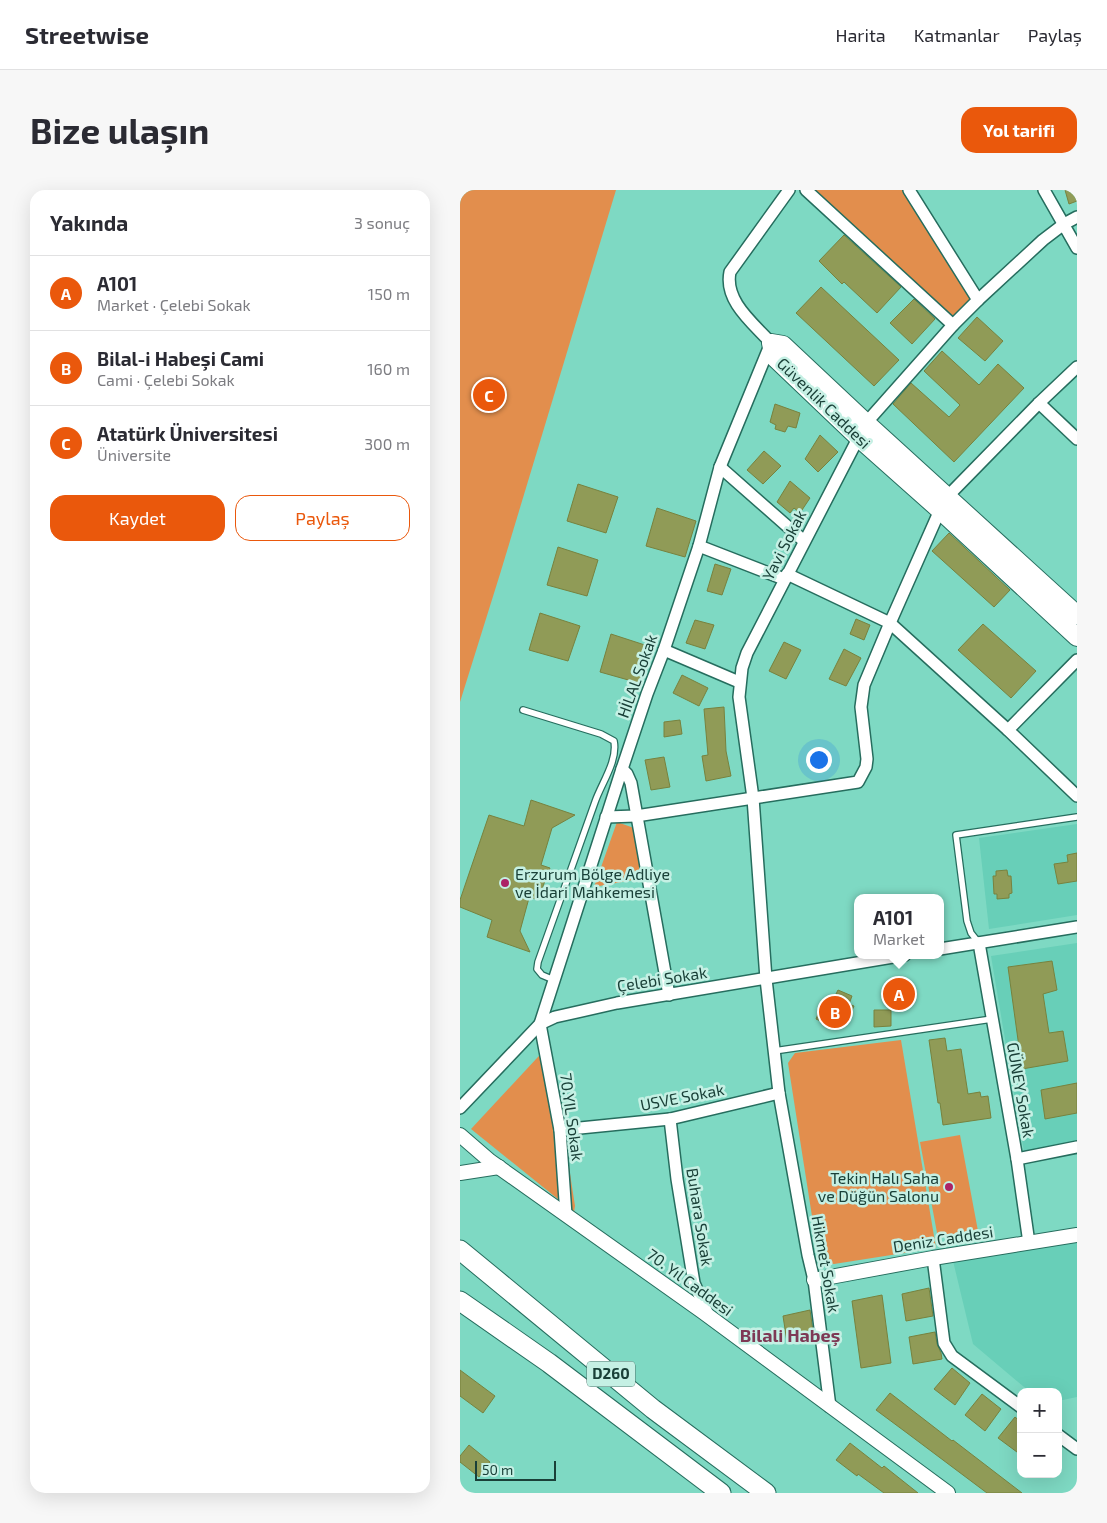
<!DOCTYPE html>
<html lang="tr">
<head>
<meta charset="utf-8">
<style>
	body { margin:0; font-family:"Exo 2",sans-serif; background:#f7f7f7; color:#2b2b33 }
	.controls { position:absolute; right:15px; bottom:15px; display:grid; overflow:hidden; border-radius:10px; box-shadow:0 5px 20px #0002 }
	.controls button { width:45px; height:45px; display:grid; place-items:center; padding:0; border:0; border-bottom:1px solid #e1e1e2; background:#fff; color:#2b2b33; font:25px sans-serif }
	.scale { position:absolute; left:15px; bottom:12px; width:81px; box-sizing:border-box; padding-left:5px; border:2px solid #1a4038; border-top:0; font-size:14px; line-height:18px; white-space:nowrap; color:#1a4038; -webkit-text-stroke:4px #c5f0e4; paint-order:stroke }
	.you { position:absolute; left:358px; top:569px; width:18px; height:18px; margin:-12px; border:4px solid #fff; border-radius:50%; background:#1a73e8; box-shadow:0 0 0 8px #1a73e833 }
	.badge { display:grid; place-items:center; width:32px; height:32px; border-radius:50%; background:#ea580c; color:#fff; font-size:16px; font-weight:700 }
	.pin { position:absolute; translate:-50% -50%; border:2px solid #fff; box-shadow:0 1px 5px #0006 }
	.popup { position:absolute; left:394px; top:704px; width:90px; height:65px; box-sizing:border-box; display:grid; place-content:center; border-radius:10px; background:#fff; filter:drop-shadow(0 1px 4px #0005); font-size:16px; white-space:nowrap; color:#7c7c81 }
	.popup b { font-size:19px; color:#2b2b33 }
	.popup::after { content:''; position:absolute; left:50%; top:100%; margin-left:-10px; border:10px solid transparent; border-top-color:#fff }
	.list { margin:0; padding:0; list-style:none }
	h2 { display:flex; justify-content:space-between; align-items:center; height:65px; margin:0; padding:0 20px; font-size:21px }
	h2 small { font-size:16px; font-weight:400; color:#7c7c81 }
	.list li { display:grid; grid-template-columns:32px 1fr auto; gap:15px; align-items:center; box-sizing:border-box; height:75px; padding:0 20px; border-top:1px solid #e1e1e2 }
	.list b { display:block; font-size:19px; white-space:nowrap }
	.list p { margin:0; font-size:16px; white-space:nowrap; color:#7c7c81 }
	.list em { font-size:16px; font-style:normal; color:#7c7c81 }
	.actions { display:flex; gap:10px; padding:15px 20px }
	.actions a { flex:1; padding:11px 0; border:1px solid #ea580c; border-radius:15px; text-align:center; font-size:18px; color:#ea580c }
	.actions .main { background:#ea580c; color:#fff }
	.map { position:relative; flex:none; width:617px; height:1303px; overflow:hidden; border-radius:15px }
	header { display:flex; align-items:center; gap:30px; box-sizing:border-box; height:70px; padding:0 25px; background:#fff; border-bottom:1px solid #e1e1e2 }
	header strong { font-size:24px }
	nav { display:flex; gap:28px; margin-inline-start:auto; font-size:18px }
	.intro { display:flex; align-items:center; justify-content:space-between; box-sizing:border-box; height:120px; padding:0 30px }
	h1 { margin:0; font-size:35px }
	.button { padding:12px 22px; border-radius:15px; background:#ea580c; color:#fff; font-size:18px; font-weight:700 }
	main { display:flex; gap:30px; padding:0 30px }
	aside { flex:1; background:#fff; border-radius:15px; box-shadow:0 5px 20px #0002 }
	.map>svg:first-child { display:block }
	.built { fill:#68cfb8 }
	.green { fill:#e28e4d }
	.building { fill:#909b57; stroke:#77823e }
	.lines { fill:none; stroke-linecap:round; stroke-linejoin:round }
	.service-casing { stroke:#266d5e; stroke-width:8 }
	.minor-casing { stroke:#266d5e; stroke-width:14 }
	.tertiary-casing { stroke:#266d5e; stroke-width:16 }
	.primary-casing { stroke:#266d5e; stroke-width:20 }
	.trunk-casing { stroke:#266d5e; stroke-width:21 }
	.service { stroke:#fff; stroke-width:5.5 }
	.minor { stroke:#fff; stroke-width:11 }
	.tertiary { stroke:#fff; stroke-width:14 }
	.primary { stroke:#fff; stroke-width:18 }
	.trunk { stroke:#fff; stroke-width:19 }
	.poi-dot { fill:#ac2366; stroke:#c5f0e4; stroke-width:2 }
	.labels { text-anchor:middle; stroke-width:5; stroke-linejoin:round; paint-order:stroke }
	.shield { fill:#c5f0e4; stroke:#4d756c; stroke-width:1 }
	.shield-label { font-size:15px; font-weight:bold; fill:#1a4038 }
	.street-label { font-size:16px; fill:#1a4038; stroke:#c5f0e4 }
	.poi-label { font-size:16px; fill:#1a4038; stroke:#c5f0e4; text-anchor:start }
	.neighbourhood-label { font-size:18px; font-weight:bold; fill:#7e3955; stroke:#c5f0e4 }
</style>
</head>
<body>
<header>
<strong>Streetwise</strong>
<nav><a>Harita</a><a>Katmanlar</a><a>Paylaş</a></nav>
</header>
<div class="intro"><h1>Bize ulaşın</h1><a class="button">Yol tarifi</a></div>
<main>
<aside>
<h2>Yakında<small>3 sonuç</small></h2>
<ul class="list">
<li><span class="badge">A</span><div><b>A101</b><p>Market · Çelebi Sokak</p></div><em>150 m</em></li>
<li><span class="badge">B</span><div><b>Bilal-i Habeşi Cami</b><p>Cami · Çelebi Sokak</p></div><em>160 m</em></li>
<li><span class="badge">C</span><div><b>Atatürk Üniversitesi</b><p>Üniversite</p></div><em>300 m</em></li>
</ul>
<div class="actions"><a class="main">Kaydet</a><a>Paylaş</a></div>
</aside>
<div class="map">
<svg width="617" height="1303" viewBox="0 0 617 1303">
	<rect width="100%" height="100%" fill="#7ed9c3"/>
	<g class="built">
		<path d="M617 634V725L529 739 519 648Z"/>
		<path d="M617 753V952L564 962 531 766Z"/>
		<path d="M617 1052V1207L598 1211V1202H570L513 1154 493 1071Z"/>
	</g>
	<g class="green">
		<path d="M0 0H156L40 384 0 512Z"/>
		<path d="M346 0H449L518 110 493 135Z"/>
		<path d="M157 632 174 638 184 688 134 697Z"/>
		<path d="M441 850 476 1058 374 1074 359 1071 328 873 335 863Z"/>
		<path d="M90 854 115 1016 114 1022 11 939Z"/>
		<path d="M500 945 518 1041 478 1048 460 952Z"/>
	</g>
	<g class="building">
		<path d="M605 0H617V11L609 14Z"/>
		<path d="M384 45 441 97 417 123 384 92 382 94 359 71Z"/>
		<path d="M361 97 439 170 414 196 336 123Z"/>
		<path d="M454 109 475 129 452 154 430 133Z"/>
		<path d="M517 127 543 151 525 171 498 148Z"/>
		<path d="M482 161 519 195 538 174 564 198 494 272 433 214 451 193 489 227 500 215 464 181Z"/>
		<path d="M315 214 340 223 336 238 328 236 325 242 315 239 316 235 310 232Z"/>
		<path d="M360 245 378 262 358 282 345 269Z"/>
		<path d="M304 261 321 276 303 294 287 280Z"/>
		<path d="M330 291 350 308 340 323 334 318 330 323 317 312Z"/>
		<path d="M118 294 158 307 146 343 107 331Z"/>
		<path d="M197 318 236 331 225 367 186 356Z"/>
		<path d="M489 343 550 400 534 417 472 361Z"/>
		<path d="M98 357 138 370 127 406 87 395Z"/>
		<path d="M255 374 271 379 262 405 247 401Z"/>
		<path d="M80 423 120 436 108 471 69 460Z"/>
		<path d="M396 429 410 435 404 450 390 444Z"/>
		<path d="M235 430 254 435 245 459 226 453Z"/>
		<path d="M523 434 576 481 551 508 498 460Z"/>
		<path d="M151 444 191 457 179 493 140 482Z"/>
		<path d="M324 452 341 460 326 489 309 481Z"/>
		<path d="M384 459 401 468 386 496 369 489Z"/>
		<path d="M222 485 248 498 239 516 213 503Z"/>
		<path d="M264 517 266 561 271 586 246 591 242 566 248 565 244 519Z"/>
		<path d="M220 530 222 544 204 547V532Z"/>
		<path d="M204 567 210 597 191 600 185 570Z"/>
		<path d="M71 610 115 625 92 638 81 675 90 678 78 709 69 708 60 741 70 762 27 747 32 730 0 717V710L29 625 64 636Z"/>
		<path d="M617 663V691L598 694 594 674 608 672 607 665Z"/>
		<path d="M547 680 548 686H551L552 703 549 704V708L537 709V704H534L533 686H536V681Z"/>
		<path d="M592 771 597 800 583 804 589 843 603 841 608 871 562 879 548 777Z"/>
		<path d="M448 791 450 814 430 816 428 793Z"/>
		<path d="M378 800 392 806 389 814 394 816 386 834 381 832 378 839 356 829 364 809 369 811 371 805 375 806Z"/>
		<path d="M414 820H431V836L414 837Z"/>
		<path d="M485 848 487 861 501 859 508 904 520 902 521 907 528 906 531 928 483 935 480 913H478L469 850Z"/>
		<path d="M617 893V923L585 929 581 900Z"/>
		<path d="M469 1098 473 1126 446 1131 442 1104Z"/>
		<path d="M422 1105 431 1173 401 1178 392 1111Z"/>
		<path d="M350 1120 354 1148 327 1152 323 1126Z"/>
		<path d="M475 1142 477 1154 481 1163 482 1169 453 1174 449 1147Z"/>
		<path d="M492 1178 510 1193 495 1215 474 1199Z"/>
		<path d="M0 1180 35 1206 23 1223 0 1206Z"/>
		<path d="M430 1203 492 1251 493 1250 562 1303H527L447 1243 416 1220Z"/>
		<path d="M522 1204 541 1219 525 1241 505 1225Z"/>
		<path d="M555 1227 561 1232V1265L538 1248Z"/>
		<path d="M390 1253 422 1278 424 1276 458 1303H424L398 1284 397 1286 376 1270Z"/>
		<path d="M9 1255 30 1272 19 1287 0 1272V1266Z"/>
	</g>
	<g class="lines">
		<g class="service-casing">
			<g id="service">
				<path d="M63 520 141 544 154 551C158 571 141 594 135 612 116 665 97 719 78 772L77 779 82 785 94 790"/>
				<path d="M519 753 511 743 507 731 496 645 617 627"/>
				<path d="M314 861 532 829"/>
			</g>
		</g>
		<g class="minor-casing">
			<g id="minor">
				<path d="M346 0 493 135"/>
				<path d="M449 0 518 110"/>
				<path d="M584 0 617 58"/>
				<path d="M579 213 617 249"/>
				<path d="M260 277 344 351"/>
				<path d="M487 307 579 213 617 177"/>
				<path d="M239 356 324 389"/>
				<path d="M327 384 430 433 548 540"/>
				<path d="M204 460 279 492"/>
				<path d="M617 470 548 540 617 606"/>
				<path d="M162 579 167 584 171 593 209 805"/>
				<path d="M146 627 176 626 398 592 406 577 407 569 401 517 404 495 430 433 480 320"/>
				<path d="M519 753 557 969 569 1053"/>
				<path d="M480 759 617 737"/>
				<path d="M0 918 80 834 95 827 157 813 445 765"/>
				<path d="M210 929 217 989 234 1093 249 1127"/>
				<path d="M100 940 210 929 319 903"/>
				<path d="M557 969 617 957"/>
				<path d="M106 1025 100 940 80 834 162 579 187 504 204 460 239 356 260 277 311 153C293 133 264 111 270 82L329 0"/>
				<path d="M473 1068 484 1153 492 1166 561 1217"/>
				<path d="M370 1217 354 1090 348 1065 319 903 306 789 293 608 279 507 282 478 287 463 406 233 493 135 518 110 583 50 604 34 617 27"/>
				<path d="M598 1245 617 1259"/>
			</g>
		</g>
		<g class="tertiary-casing">
			<g id="tertiary">
				<path d="M0 945 30 971 243 1122 488 1303"/>
				<path d="M0 983 39 977"/>
				<path d="M354 1090 473 1068 617 1045"/>
			</g>
		</g>
		<g class="primary-casing">
			<path id="primary" d="M617 425 406 233 323 155 311 153 314 167 399 248 480 320 617 447"/>
		</g>
		<g class="trunk-casing">
			<g id="trunk">
				<path d="M0 1060 193 1219 306 1303"/>
				<path d="M0 1111 89 1173 261 1303"/>
			</g>
		</g>
		<use href="#service" class="service"/>
		<use href="#minor" class="minor"/>
		<use href="#tertiary" class="tertiary"/>
		<use href="#primary" class="primary"/>
		<use href="#trunk" class="trunk"/>
	</g>
	<g class="poi-dot">
		<circle cx="45" cy="693" r="5"/>
		<circle cx="489" cy="997" r="5"/>
	</g>
	<g class="labels">
		<rect class="shield" x="127" y="1171.5" width="48" height="25" rx="4"/>
		<g class="shield-label">
			<text x="151" y="1189">D260</text>
		</g>
		<g class="street-label">
			<text transform="translate(364 213) rotate(44)" y="6">Güvenlik Caddesi</text>
			<text transform="translate(324 355) rotate(-63)" y="6">Yavi Sokak</text>
			<text transform="translate(177 486) rotate(-70)" y="6">HİLAL Sokak</text>
			<text transform="translate(202 789) rotate(-9)" y="6">Çelebi Sokak</text>
			<text transform="translate(561 900) rotate(80)" y="6">GÜNEY Sokak</text>
			<text transform="translate(222 907) rotate(-11)" y="6">USVE Sokak</text>
			<text transform="translate(112 927) rotate(82)" y="6">70.YIL Sokak</text>
			<text transform="translate(240 1027) rotate(81)" y="6">Buhara Sokak</text>
			<text transform="translate(483 1049) rotate(-9)" y="6">Deniz Caddesi</text>
			<text transform="translate(366 1074) rotate(80)" y="6">Hikmet Sokak</text>
			<text transform="translate(230 1092) rotate(36)" y="6">70. Yıl Caddesi</text>
		</g>
		<g class="poi-label">
			<text x="55" y="690">Erzurum Bölge Adliye<tspan x="55" dy="18">ve İdari Mahkemesi</tspan></text>
			<text x="479" y="994" text-anchor="end">Tekin Halı Saha<tspan x="479" dy="18">ve Düğün Salonu</tspan></text>
		</g>
		<g class="neighbourhood-label">
			<text x="330" y="1152">Bilali Habeş</text>
		</g>
	</g>
</svg>
<div class="controls">
<button>+</button>
<button>−</button>
</div>
<div class="scale">50 m</div>
<div class="you"></div>
<div class="pin badge" style="left:439px;top:804px">A</div>
<div class="popup"><b>A101</b>Market</div>
<div class="pin badge" style="left:375px;top:822px">B</div>
<div class="pin badge" style="left:29px;top:205px">C</div>
</div>
</main>
</body>
</html>
